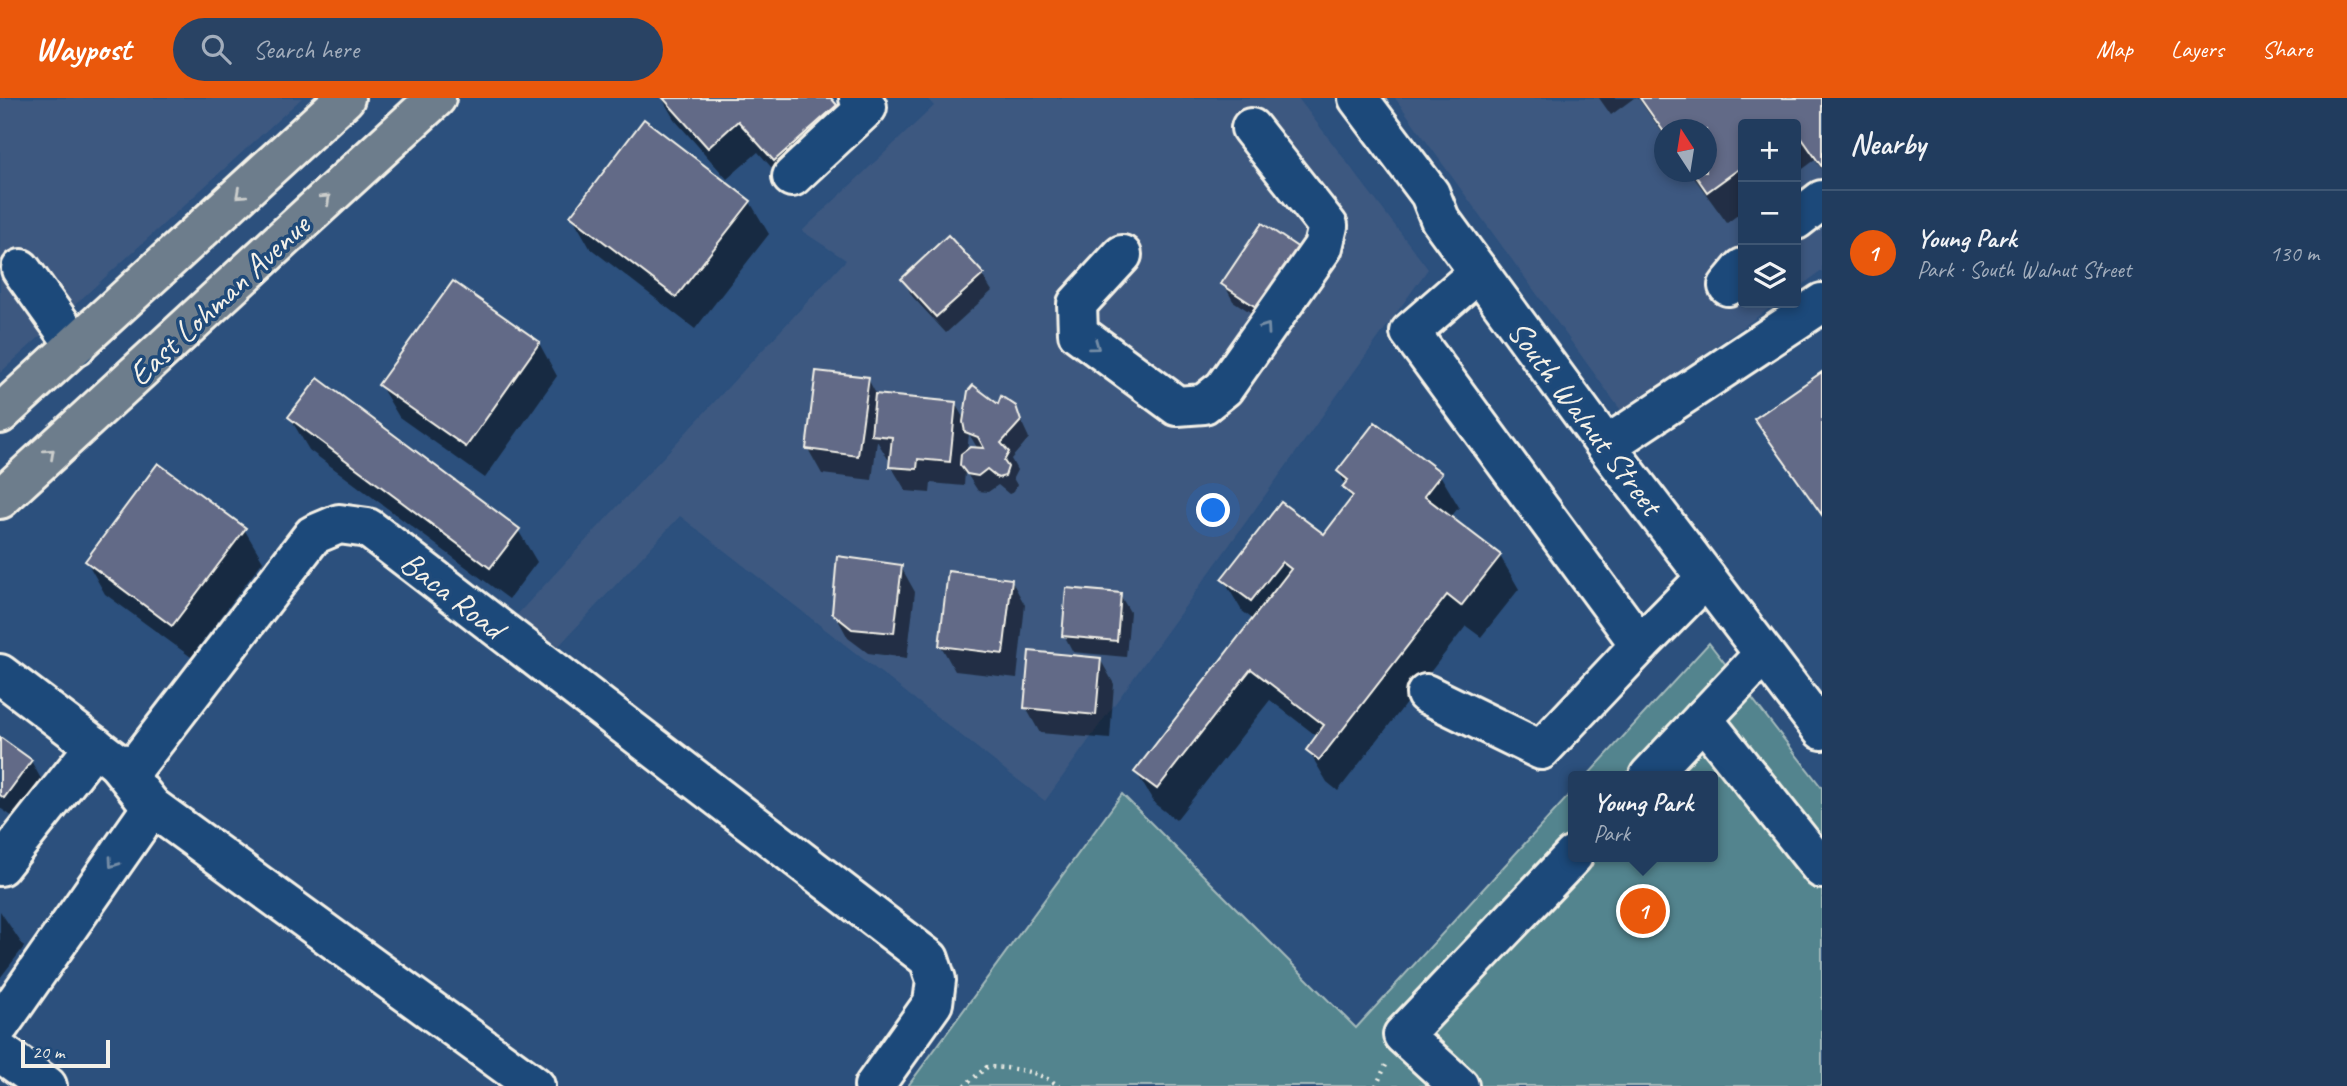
<!DOCTYPE html>
<html lang="en">
<head>
<meta charset="utf-8">
<style>
	body { margin:0; font-family:Caveat,sans-serif; background:#294364; color:#f1f3f6 }
	.controls { position:absolute; right:21px; top:21px; display:grid; overflow:hidden; border-radius:7px; box-shadow:0 4px 10px #0003 }
	.controls button { width:63px; height:63px; display:grid; place-items:center; padding:0; border:0; border-bottom:2px solid #3e5673; background:#213c5e; color:#f1f3f6; font:35px sans-serif }
	.compass { position:absolute; left:1654px; top:21px; width:63px; height:63px; border-radius:50%; background:#213c5e; box-shadow:0 4px 10px #0003; rotate:348deg }
	.scale { position:absolute; left:21px; bottom:18px; width:89px; box-sizing:border-box; padding-left:7px; border:4px solid #f4f1e8; border-top:0; font-size:19px; line-height:24px; white-space:nowrap; color:#f4f1e8; -webkit-text-stroke:5px #1f4a7a; paint-order:stroke }
	.you { position:absolute; left:1214px; top:413px; width:24px; height:24px; margin:-18px; border:5px solid #fff; border-radius:50%; background:#1a73e8; box-shadow:0 0 0 10px #1a73e833 }
	.badge { display:grid; place-items:center; width:46px; height:46px; border-radius:50%; background:#ea580c; color:#fff; font-size:23px; font-weight:700 }
	.pin { position:absolute; translate:-50% -50%; border:4px solid #fff; box-shadow:0 2px 7px #0006 }
	.popup { position:absolute; left:1568px; top:673px; width:150px; height:91px; box-sizing:border-box; display:grid; place-content:center; border-radius:7px; background:#213c5e; filter:drop-shadow(0 2px 5px #0005); font-size:23px; white-space:nowrap; color:#a2adbc }
	.popup b { font-size:26px; color:#f1f3f6 }
	.popup::after { content:''; position:absolute; left:50%; top:100%; margin-left:-14px; border:14px solid transparent; border-top-color:#213c5e }
	.list { margin:0; padding:0; list-style:none }
	h2 { display:flex; justify-content:space-between; align-items:center; height:91px; margin:0; padding:0 28px; font-size:30px }
	h2 small { font-size:23px; font-weight:400; color:#a2adbc }
	.list li { display:grid; grid-template-columns:46px 1fr auto; gap:21px; align-items:center; box-sizing:border-box; height:126px; padding:0 28px; border-top:2px solid #3e5673 }
	.list b { display:block; font-size:26px; white-space:nowrap }
	.list p { margin:0; font-size:23px; white-space:nowrap; color:#a2adbc }
	.list em { font-size:23px; font-style:normal; color:#a2adbc }
	.icon { flex:none; width:38px; height:38px; fill:none; stroke:currentColor; stroke-width:2; stroke-linecap:round; stroke-linejoin:round }
	.map { position:relative; flex:none; width:1822px; height:988px; overflow:hidden }
	header { display:flex; align-items:center; gap:42px; box-sizing:border-box; height:98px; padding:0 35px; background:#ea580c; color:#fff }
	header strong { font-size:33px }
	nav { display:flex; gap:38px; margin-inline-start:auto; font-size:24px }
	.search { width:490px; height:63px; background:#294364; display:flex; align-items:center; gap:18px; box-sizing:border-box; padding:0 24px; border-radius:38px; color:#a2adbc; font-size:26px }
	main { display:flex }
	aside { flex:1; background:#213c5e }
	.map>svg:first-child { display:block }
	.built { fill:#3c5880; fill-rule:evenodd }
	.green { fill:#53848e; stroke:#a4babb; stroke-width:2 }
	.shadow { fill:#0007; fill-rule:evenodd }
	.building { fill:#626a87; stroke:#f4f1e8; stroke-width:2 }
	.lines { fill:none; stroke-linecap:round; stroke-linejoin:round }
	.minor-casing { stroke:#f4f1e8; stroke-width:44 }
	.major-casing { stroke:#f4f1e8; stroke-width:44 }
	.path { stroke:#f4f1e8; stroke-width:4.5; stroke-dasharray:2 5; stroke-linecap:butt }
	.minor { stroke:#1f4a7a; stroke-width:38 }
	.major { stroke:#6d7d8c; stroke-width:38 }
	.oneway { stroke:#cccecc }
	.oneway2 { stroke:#748da6 }
	.labels { text-anchor:middle; stroke-width:7; stroke-linejoin:round; paint-order:stroke }
	.street-label { font-size:33px; fill:#f4f1e8; stroke:#1f4a7a }
</style>
</head>
<body>
<header>
<strong>Waypost</strong>
<div class="search"><svg class="icon" aria-label="search" viewBox="0 0 24 24"><circle cx="10" cy="10" r="6"/><path d="M15 15l6 6"/></svg>Search here</div>
<nav><a>Map</a><a>Layers</a><a>Share</a></nav>
</header>
<main>
<div class="map">
<svg width="1822" height="988" viewBox="0 0 1822 988">
	<rect width="100%" height="100%" fill="#2c507d"/>
	<filter id="ink" filterUnits="userSpaceOnUse"><feTurbulence type="fractalNoise" baseFrequency=".0143" numOctaves="2"/><feDisplacementMap in="SourceGraphic" scale="14" xChannelSelector="R" yChannelSelector="G"/><feConvolveMatrix kernelMatrix="1 2 1 2 8 2 1 2 1" color-interpolation-filters="sRGB"/></filter>
	<g filter="url(#ink)">
		<g class="built">
			<path d="M0 0H302L0 275Z"/>
			<path d="M927 0H1298L1428 171 1045 703 680 418 554 553 514 520 846 162 802 133 934 8Z"/>
			<path d="M1395 0H1822V173L1796 191V26H1743V205H1777L1622 314ZM1664 32H1706V74H1664Z"/>
		</g>
		<path class="green" d="M1709 545 1822 690V988H908L1122 696 1356 930 1573 693V759H1713V678H1587Z"/>
		<g class="shadow">
			<path d="M662 0H828L854 40 793 94 758 54 727 81 674 21Z"/>
			<path d="M1599 0H1634L1611 17Z"/>
			<path d="M1638 0H1822V72L1815 62 1796 76V26H1743V113L1727 125 1690 74H1706V32H1664V37Z"/>
			<path d="M750 104 769 136 695 231 590 150 572 118Z"/>
			<path d="M1263 127 1269 226 1233 203 1224 186Z"/>
			<path d="M982 177 992 193 946 235 912 198 903 181Z"/>
			<path d="M539 245 557 278 485 380 399 319 380 287Z"/>
			<path d="M1822 276V419L1757 322Z"/>
			<path d="M868 281 877 298 955 305 965 323 999 309 1015 310 1029 340 1011 361 1017 372 1013 380 1017 387 1014 394 1009 396 998 387 988 394 978 393 965 373 964 388 931 385 930 395 906 393 891 368 892 362 888 361 877 343 872 382 822 376 808 351ZM969 336 978 351 967 354Z"/>
			<path d="M290 320 518 432 537 464 509 501 309 352Z"/>
			<path d="M1339 373 1440 377 1459 409 1450 420 1500 458 1519 491 1481 539 1466 528 1338 693 1327 684 1308 652 1318 639 1270 602 1176 722 1155 706 1136 674 1254 522 1242 513 1223 481 1324 439 1352 403Z"/>
			<path d="M244 431 263 463 191 559 105 496 87 464Z"/>
			<path d="M901 469 915 494 907 560 868 555 848 540 834 514Z"/>
			<path d="M1011 482 1025 507 1017 580 955 573 941 548Z"/>
			<path d="M1120 497 1130 514 1126 559 1073 554 1064 537Z"/>
			<path d="M1100 561 1114 586 1110 641 1040 635 1026 610Z"/>
			<path d="M0 641 31 663 45 688 19 723 0 710Z"/>
			<path d="M0 813 24 849 0 880Z"/>
		</g>
		<g class="building">
			<path d="M663 0H831L837 7 774 63 738 23 708 50Z"/>
			<path d="M1640 0H1822V69L1796 32V26H1743V68L1707 94 1693 74H1706V32L1664 34Z"/>
			<path d="M644 21 751 103 676 199 570 118Z"/>
			<path d="M1262 125 1299 150 1259 211 1221 186Z"/>
			<path d="M948 137 984 176 936 219 901 181Z"/>
			<path d="M453 183 540 244 466 349 378 287Z"/>
			<path d="M816 273 869 279 858 358 806 351Z"/>
			<path d="M1822 274V417L1754 321Z"/>
			<path d="M318 280 520 431 490 470 288 319Z"/>
			<path d="M973 287 998 306 1001 298 1016 308 1021 323 1001 345 1009 354 1004 363 1008 369 1005 378 998 380 987 371 978 378 967 376 960 367 961 356 970 349 984 350 978 339 965 334 963 324 968 293Z"/>
			<path d="M875 296 956 304 950 364 918 361 917 371 889 369 892 339 871 337Z"/>
			<path d="M1375 324 1442 375 1424 398 1501 457 1461 508 1447 497 1319 662 1306 652 1324 627 1251 571 1157 691 1134 674 1291 471 1282 464 1251 503 1221 481 1281 404 1324 436 1353 398 1342 389 1348 382 1337 373Z"/>
			<path d="M158 365 246 430 172 528 85 463Z"/>
			<path d="M837 458 902 467 894 535 852 531 832 515Z"/>
			<path d="M948 473 1012 481 1003 556 939 548Z"/>
			<path d="M1066 490 1121 495 1117 543 1062 538Z"/>
			<path d="M1029 553 1101 560 1096 617 1024 610Z"/>
			<path d="M0 639 32 662 4 700 0 697Z"/>
		</g>
		<g class="lines">
			<g class="minor-casing">
				<g id="minor">
					<path d="M1358 0 1430 96 1440 121 1606 348 1822 632"/>
					<path d="M792 79 867 9 859 0"/>
					<path d="M1796 122 1822 102"/>
					<path d="M1122 157 1077 206 1078 235 1177 308 1204 306 1224 290 1323 149 1328 128 1251 30"/>
					<path d="M21 171 76 248"/>
					<path d="M1728 188 1743 170"/>
					<path d="M1606 348 1822 205"/>
					<path d="M1640 547 1706 480"/>
					<path d="M0 576 117 665 136 667 313 437 339 426 368 430 929 861 936 882 933 905 874 988"/>
					<path d="M1426 596 1541 652 1640 547 1410 234 1479 174"/>
					<path d="M1703 621 1822 771"/>
					<path d="M117 665 152 709 535 988"/>
					<path d="M1649 678 1764 556"/>
					<path d="M0 768 95 648"/>
					<path d="M0 927 152 709"/>
					<path d="M0 954 47 988"/>
					<path d="M1459 988 1403 937 1573 758"/>
				</g>
			</g>
			<g class="major-casing">
				<g id="major">
					<path d="M0 316 345 0"/>
					<path d="M0 401 436 0"/>
				</g>
			</g>
			<g class="path">
				<path d="M964 988 987 969C1014 970 1037 972 1059 988"/>
				<path d="M1376 988 1386 967"/>
			</g>
			<use href="#minor" class="minor"/>
			<use href="#major" class="major"/>
		</g>
		<defs><path id="oneway-chevron" d="M-2-3.5L2.5 0L-2 3.5" fill="none" stroke-width="1.6" stroke-linecap="round" stroke-linejoin="round" transform="scale(1.75)"/></defs>
		<g class="oneway">
			<use href="#oneway-chevron" transform="translate(240 96) rotate(138)"/>
			<use href="#oneway-chevron" transform="translate(326 101) rotate(-43)"/>
			<use href="#oneway-chevron" transform="translate(50 355) rotate(-42)"/>
		</g>
		<g class="oneway2">
			<use href="#oneway-chevron" transform="translate(1266 230) rotate(-55)"/>
			<use href="#oneway-chevron" transform="translate(1095 248) rotate(36)"/>
			<use href="#oneway-chevron" transform="translate(113 765) rotate(125)"/>
		</g>
	</g>
	<g class="labels">
		<g class="street-label">
			<text transform="translate(218 201) rotate(-43)" y="12">East Lohman Avenue</text>
			<text transform="translate(1586 319) rotate(53)" y="12">South Walnut Street</text>
			<text transform="translate(453 496) rotate(38)" y="12">Baca Road</text>
		</g>
	</g>
</svg>
<div class="controls">
<button>+</button>
<button>−</button>
<button><svg class="icon" aria-label="layers" viewBox="0 0 24 24"><path d="M12 4l9 5-9 5-9-5zM3 14l9 5 9-5"/></svg></button>
</div>
<svg class="compass" viewBox="-18 -18 36 36"><path d="M0-13l5 13h-10z" fill="#e53935"/><path d="M0 13l5-13h-10z" fill="#a2adbc"/></svg>
<div class="scale">20 m</div>
<div class="you"></div>
<div class="pin badge" style="left:1643px;top:813px">1</div>
<div class="popup"><b>Young Park</b>Park</div>
</div>
<aside>
<h2>Nearby<small></small></h2>
<ul class="list">
<li><span class="badge">1</span><div><b>Young Park</b><p>Park · South Walnut Street</p></div><em>130 m</em></li>
</ul>
</aside>
</main>
</body>
</html>
